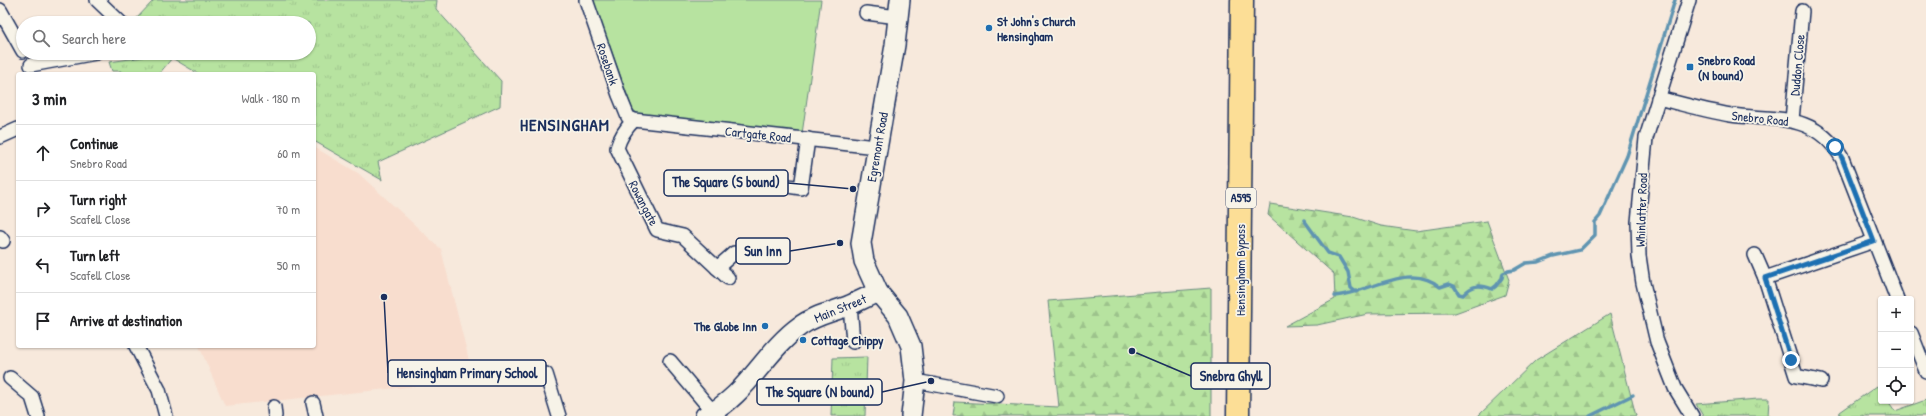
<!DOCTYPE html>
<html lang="en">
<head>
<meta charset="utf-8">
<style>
	body { margin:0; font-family:"Patrick Hand",sans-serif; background:#f6f6f6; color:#202124 }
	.controls { position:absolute; right:12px; bottom:12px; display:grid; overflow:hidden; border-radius:4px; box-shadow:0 1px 3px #0004 }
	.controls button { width:36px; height:36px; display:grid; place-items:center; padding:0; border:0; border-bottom:1px solid #e0e0e0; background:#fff; color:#202124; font:20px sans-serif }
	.stop { position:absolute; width:12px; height:12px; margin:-9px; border:3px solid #1f6fb2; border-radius:50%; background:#fff }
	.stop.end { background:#1f6fb2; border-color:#fff; box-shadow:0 1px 4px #0008 }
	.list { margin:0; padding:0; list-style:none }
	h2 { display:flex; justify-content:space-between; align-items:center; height:52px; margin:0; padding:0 16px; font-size:17px }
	h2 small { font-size:13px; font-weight:400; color:#757577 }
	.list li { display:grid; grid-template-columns:26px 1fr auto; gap:12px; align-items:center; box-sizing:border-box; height:56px; padding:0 16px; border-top:1px solid #e0e0e0 }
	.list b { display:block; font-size:15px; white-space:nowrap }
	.list p { margin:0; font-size:13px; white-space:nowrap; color:#757577 }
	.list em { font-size:13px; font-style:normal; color:#757577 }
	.icon { flex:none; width:22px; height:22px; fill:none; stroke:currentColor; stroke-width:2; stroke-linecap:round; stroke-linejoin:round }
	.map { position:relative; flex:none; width:1926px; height:416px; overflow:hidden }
	.search { position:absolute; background:#fff; box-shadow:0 1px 3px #0004; left:16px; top:16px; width:300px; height:44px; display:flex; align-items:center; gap:10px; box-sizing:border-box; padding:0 14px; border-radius:22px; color:#757577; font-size:15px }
	.panel { position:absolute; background:#fff; box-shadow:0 1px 3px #0004; left:16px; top:72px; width:300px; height:276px; border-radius:4px }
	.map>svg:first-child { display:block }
	.built { fill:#f8ddce }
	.grass { fill:url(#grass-tufts); stroke:#69897f }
	.forest { fill:url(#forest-firs); stroke:#69897f }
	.garden { fill:#b7e3a0; stroke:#69897f }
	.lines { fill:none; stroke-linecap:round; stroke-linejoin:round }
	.stream { stroke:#5e94b1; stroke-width:3.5 }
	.street-casing { stroke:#1b2f5e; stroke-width:16 }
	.secondary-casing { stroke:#1b2f5e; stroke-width:22 }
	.highway-casing { stroke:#1b2f5e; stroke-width:25 }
	.street { stroke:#f7f3e8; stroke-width:13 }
	.secondary { stroke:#f7f3e8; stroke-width:19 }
	.highway { stroke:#fcde96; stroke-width:22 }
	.route { stroke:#1f6fb2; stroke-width:5 }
	.poi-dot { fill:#1f6fb2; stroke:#f7f3e8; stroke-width:1.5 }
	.labels { text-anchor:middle; stroke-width:3.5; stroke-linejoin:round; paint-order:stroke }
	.shield { fill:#f7f3e8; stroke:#5d6a87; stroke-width:1 }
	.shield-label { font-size:12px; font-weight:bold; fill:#1b2f5e }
	.poi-label { font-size:13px; font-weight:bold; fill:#1b2f5e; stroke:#f7f3e8; text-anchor:start }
	.street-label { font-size:13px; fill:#1b2f5e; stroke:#f7f3e8 }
	.district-label { font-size:17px; font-weight:bold; letter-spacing:1px; fill:#1b2f5e; stroke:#f7f3e8 }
	.leader { fill:none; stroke:#1b2f5e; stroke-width:1.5 }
	.callout-dot { fill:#1b2f5e; stroke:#f7f3e8; stroke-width:1.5 }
	.callout { fill:#f7f3e8; stroke:#1b2f5e; stroke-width:1.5 }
	.callout-label { font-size:14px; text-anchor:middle; font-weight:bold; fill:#1b2f5e }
</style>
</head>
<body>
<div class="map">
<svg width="1926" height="416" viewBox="0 0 1926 416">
	<defs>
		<pattern id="grass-tufts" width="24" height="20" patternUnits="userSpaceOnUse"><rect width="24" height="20" fill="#b7e3a0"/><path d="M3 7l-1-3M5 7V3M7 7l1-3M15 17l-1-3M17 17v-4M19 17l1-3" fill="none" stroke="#9dc38c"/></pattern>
		<pattern id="forest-firs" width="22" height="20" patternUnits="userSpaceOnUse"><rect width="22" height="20" fill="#b7e3a0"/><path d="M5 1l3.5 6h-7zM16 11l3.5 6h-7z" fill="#9dc38c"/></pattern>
	</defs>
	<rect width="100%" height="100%" fill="#f7e9dc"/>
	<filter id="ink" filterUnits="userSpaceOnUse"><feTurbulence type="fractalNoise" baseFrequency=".025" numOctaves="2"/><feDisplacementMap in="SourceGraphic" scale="8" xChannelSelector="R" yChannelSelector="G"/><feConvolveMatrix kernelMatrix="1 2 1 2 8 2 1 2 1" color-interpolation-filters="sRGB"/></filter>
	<g filter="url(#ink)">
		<path class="built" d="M314 147 358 173 441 249 474 380 225 406 199 346H314Z"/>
		<g class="grass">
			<path d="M154 0H437L436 9 501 81 500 106 378 162 382 180 314 141V74H199L172 58 159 74H122L121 71H112L109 62 144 57 145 53H309V23H146L136 19Z"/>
			<path d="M867 357 865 416H831L833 358Z"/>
			<path d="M1877 386 1881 392V401H1888L1895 411 1926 400V416H1839L1840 412Z"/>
			<path d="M1758 399H1769L1768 416H1703L1696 404Z"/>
		</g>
		<g class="forest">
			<path d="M1270 204 1353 217 1381 226 1416 231 1487 221 1509 280 1505 295 1455 313 1368 314 1317 325 1285 326 1335 299 1334 274 1268 215Z"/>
			<path d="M1211 288V416H953L955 402 1059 407 1048 301Z"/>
			<path d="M1610 314 1636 416H1478L1536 360Z"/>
		</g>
		<path class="garden" d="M593 0H821L802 134 638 115 632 108Z"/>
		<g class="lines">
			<g class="stream">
				<path d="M1304 220 1328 253 1339 257 1348 272 1351 288 1356 292"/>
				<path d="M1335 296C1369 293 1411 261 1440 287L1449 284 1454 286 1459 294 1463 295C1472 285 1479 284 1492 289L1496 286 1502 278 1503 273 1508 271 1514 270 1526 263 1538 262 1553 256 1580 250 1595 235V222L1600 216 1627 156 1675 0"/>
				<path d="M1590 416 1633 395"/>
			</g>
			<g class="street-casing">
				<g id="street">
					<path d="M97 0 121 23"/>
					<path d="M586 0 619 95 628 117 634 120 876 147"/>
					<path d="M1689 0 1646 138 1638 222 1639 256 1643 283 1657 342 1675 388 1692 416"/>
					<path d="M0 10 23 51"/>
					<path d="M866 13 898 17"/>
					<path d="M31 65 96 53"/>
					<path d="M1658 98C1682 104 1706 111 1731 115 1777 121 1814 112 1842 158L1897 299"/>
					<path d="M634 120C625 129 620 137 617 148L657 230 683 236 728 278"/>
					<path d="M1792 120 1802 11"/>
					<path d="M0 137 18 129"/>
					<path d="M755 181 801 188 808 139"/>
					<path d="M0 237 3 241"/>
					<path d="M1755 255 1765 278 1796 376 1821 381"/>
					<path d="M717 268 734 253"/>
					<path d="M1765 278 1874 241"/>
					<path d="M850 305 853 342"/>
					<path d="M1911 333 1926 371"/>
					<path d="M136 346 159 390 166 416"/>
					<path d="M670 361 713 412"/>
					<path d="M546 374 559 416"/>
					<path d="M10 378 32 397 38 416"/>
					<path d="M915 381 997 396"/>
					<path d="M313 403 316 416"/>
					<path d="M274 407 275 416"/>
				</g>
			</g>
			<g class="secondary-casing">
				<g id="secondary">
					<path d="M900 0 895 45 861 243 864 261 878 292 898 316 911 346 915 381 911 416"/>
					<path d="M705 416C747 396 764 352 800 326 815 315 833 312 850 305 859 301 869 296 878 292"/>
				</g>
			</g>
			<g class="highway-casing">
				<path id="highway" d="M1238 416 1242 0"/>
			</g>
			<use href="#street" class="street"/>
			<use href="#secondary" class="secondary"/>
			<use href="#highway" class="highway"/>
		</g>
	</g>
	<g class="lines" filter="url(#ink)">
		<path class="route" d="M1791 360 1765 278 1874 241 1842 158 1835 147"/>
	</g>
	<g class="poi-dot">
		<circle cx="989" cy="28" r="4"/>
		<rect x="1686" y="63" width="8" height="8" rx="2"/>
		<circle cx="765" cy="326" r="4"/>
		<circle cx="803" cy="340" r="4"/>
	</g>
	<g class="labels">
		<rect class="shield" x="1226" y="188" width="30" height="20" rx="3"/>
		<g class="shield-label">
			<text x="1241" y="202">A595</text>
		</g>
		<g class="poi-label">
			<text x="997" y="26">St John's Church<tspan x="997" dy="15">Hensingham</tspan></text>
			<text x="1698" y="65">Snebro Road<tspan x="1698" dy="15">(N bound)</tspan></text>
			<text x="757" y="331" text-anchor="end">The Globe Inn</text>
			<text x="811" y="345">Cottage Chippy</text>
		</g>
		<g class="street-label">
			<text transform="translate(608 64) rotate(71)" y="5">Rosebank</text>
			<text transform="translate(1797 65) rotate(-85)" y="5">Duddon Close</text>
			<text transform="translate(1760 118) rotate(6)" y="5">Snebro Road</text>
			<text transform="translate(758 134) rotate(6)" y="5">Cartgate Road</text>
			<text transform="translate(877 147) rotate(-80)" y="5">Egremont Road</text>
			<text transform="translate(644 203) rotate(62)" y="5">Rowangate</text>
			<text transform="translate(1641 210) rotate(-88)" y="5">Whinlatter Road</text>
			<text transform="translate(1240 270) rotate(-90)" y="5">Hensingham Bypass</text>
			<text transform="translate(840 308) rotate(-22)" y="5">Main Street</text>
		</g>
		<g class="district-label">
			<text x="565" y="131">HENSINGHAM</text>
		</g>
	</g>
	<path class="leader" d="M853 189L788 183M840 243L790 251M384 297L388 373M1132 351L1191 376M931 381L882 392"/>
	<g class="callout-dot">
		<circle cx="853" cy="189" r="4"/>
		<circle cx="840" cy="243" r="4"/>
		<circle cx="384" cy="297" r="4"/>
		<circle cx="1132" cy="351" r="4"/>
		<circle cx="931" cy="381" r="4"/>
	</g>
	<g class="callout">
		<rect x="664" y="170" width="124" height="26" rx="4"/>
		<rect x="736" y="238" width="54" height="26" rx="4"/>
		<rect x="388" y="360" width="158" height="26" rx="4"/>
		<rect x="1191" y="363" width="79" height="26" rx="4"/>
		<rect x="757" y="379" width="125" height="26" rx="4"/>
	</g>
	<g class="callout-label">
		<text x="726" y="187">The Square (S bound)</text>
		<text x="763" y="256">Sun Inn</text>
		<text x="467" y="378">Hensingham Primary School</text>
		<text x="1231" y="381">Snebra Ghyll</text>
		<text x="820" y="397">The Square (N bound)</text>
	</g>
</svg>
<div class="controls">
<button>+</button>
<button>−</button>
<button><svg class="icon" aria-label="locate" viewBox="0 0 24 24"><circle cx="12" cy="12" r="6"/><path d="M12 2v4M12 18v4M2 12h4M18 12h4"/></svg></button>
</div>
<div class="stop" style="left:1835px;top:147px"></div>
<div class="stop end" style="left:1791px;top:360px"></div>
<div class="search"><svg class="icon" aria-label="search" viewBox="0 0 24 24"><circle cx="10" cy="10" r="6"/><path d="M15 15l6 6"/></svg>Search here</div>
<section class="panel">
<h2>3 min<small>Walk · 180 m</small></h2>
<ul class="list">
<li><svg class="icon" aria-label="ahead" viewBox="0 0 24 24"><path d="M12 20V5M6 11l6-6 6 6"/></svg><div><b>Continue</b><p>Snebro Road</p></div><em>60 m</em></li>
<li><svg class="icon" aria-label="right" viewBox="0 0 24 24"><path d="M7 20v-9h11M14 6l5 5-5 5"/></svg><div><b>Turn right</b><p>Scafell Close</p></div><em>70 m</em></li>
<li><svg class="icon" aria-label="left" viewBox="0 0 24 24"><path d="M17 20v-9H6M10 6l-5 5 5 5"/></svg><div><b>Turn left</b><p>Scafell Close</p></div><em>50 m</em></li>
<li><svg class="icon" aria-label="arrive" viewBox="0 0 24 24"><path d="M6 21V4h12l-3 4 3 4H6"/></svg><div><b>Arrive at destination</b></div></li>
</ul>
</section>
</div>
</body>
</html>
